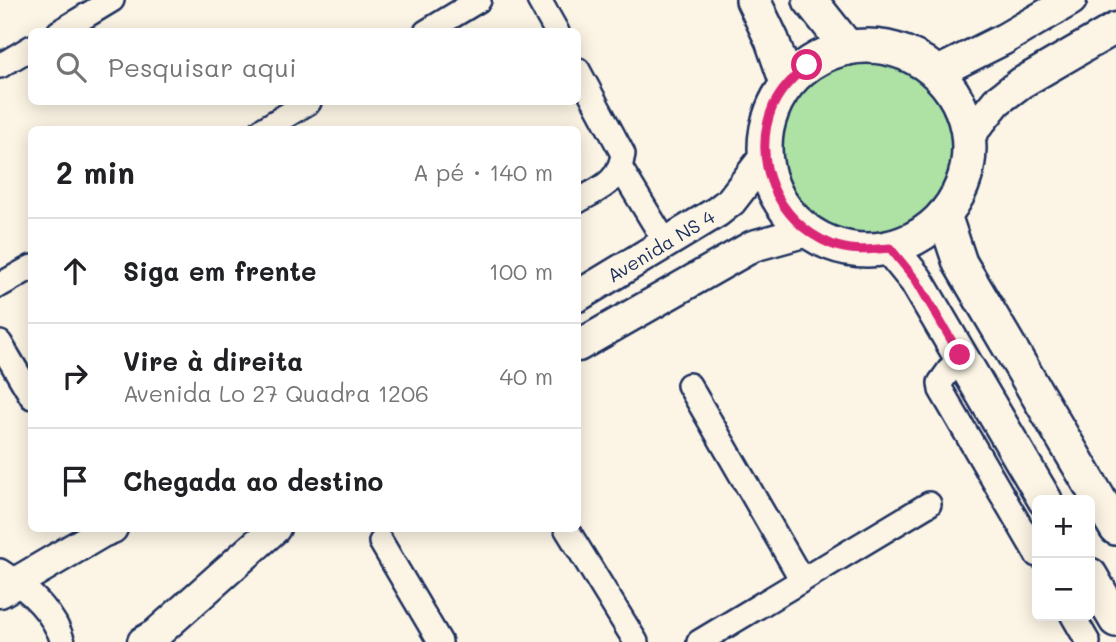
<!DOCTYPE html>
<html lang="pt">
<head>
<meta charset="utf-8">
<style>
	body { margin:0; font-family:Mali,sans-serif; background:#f2f2f2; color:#202124 }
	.controls { position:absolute; right:21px; bottom:21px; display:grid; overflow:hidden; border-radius:10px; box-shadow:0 4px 18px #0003 }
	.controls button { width:63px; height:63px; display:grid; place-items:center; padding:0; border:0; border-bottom:2px solid #e0e0e0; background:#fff; color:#202124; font:35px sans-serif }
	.stop { position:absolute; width:21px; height:21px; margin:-16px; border:5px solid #db2777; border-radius:50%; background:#fff }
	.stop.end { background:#db2777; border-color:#fff; box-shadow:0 2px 7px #0008 }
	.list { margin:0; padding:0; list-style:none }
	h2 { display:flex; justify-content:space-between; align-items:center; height:91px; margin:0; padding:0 28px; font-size:30px }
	h2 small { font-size:23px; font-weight:400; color:#757577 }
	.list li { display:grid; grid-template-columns:46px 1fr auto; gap:21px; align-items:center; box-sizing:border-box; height:105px; padding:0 28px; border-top:2px solid #e0e0e0 }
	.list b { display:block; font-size:26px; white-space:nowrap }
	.list p { margin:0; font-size:23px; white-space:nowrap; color:#757577 }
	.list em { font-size:23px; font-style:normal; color:#757577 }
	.icon { flex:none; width:38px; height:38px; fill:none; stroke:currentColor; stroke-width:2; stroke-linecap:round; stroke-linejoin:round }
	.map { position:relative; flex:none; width:1116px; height:642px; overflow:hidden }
	.search { position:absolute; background:#fff; box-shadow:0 4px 18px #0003; left:28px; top:28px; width:553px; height:77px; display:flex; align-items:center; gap:18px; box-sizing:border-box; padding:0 24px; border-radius:10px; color:#757577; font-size:26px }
	.panel { position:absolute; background:#fff; box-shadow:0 4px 18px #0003; left:28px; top:126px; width:553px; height:406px; border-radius:10px }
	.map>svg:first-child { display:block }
	.garden { fill:#ade2a4; stroke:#648881; stroke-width:2 }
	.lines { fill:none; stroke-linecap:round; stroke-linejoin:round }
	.minor-casing { stroke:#1b2f5e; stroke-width:28 }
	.tertiary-casing { stroke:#1b2f5e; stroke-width:35 }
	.secondary-casing { stroke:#1b2f5e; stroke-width:38 }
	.minor { stroke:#fcf5e5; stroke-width:23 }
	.tertiary { stroke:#fcf5e5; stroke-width:30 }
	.secondary { stroke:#fcf5e5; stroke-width:33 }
	.route { stroke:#db2777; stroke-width:9 }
	.labels { text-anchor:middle; stroke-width:5; stroke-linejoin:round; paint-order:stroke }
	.street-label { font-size:19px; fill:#1b2f5e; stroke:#fcf5e5 }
</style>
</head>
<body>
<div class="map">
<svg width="1116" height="642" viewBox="0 0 1116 642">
	<rect width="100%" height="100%" fill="#fcf5e5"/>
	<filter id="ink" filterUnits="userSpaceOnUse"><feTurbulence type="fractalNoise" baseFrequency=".0143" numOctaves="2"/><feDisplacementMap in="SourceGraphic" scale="14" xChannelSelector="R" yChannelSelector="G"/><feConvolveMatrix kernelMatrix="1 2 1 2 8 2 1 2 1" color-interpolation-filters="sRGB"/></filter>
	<g filter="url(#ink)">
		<path class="garden" d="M848 48 936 73 968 137 956 198 890 248 807 231 778 198 765 157 787 83Z"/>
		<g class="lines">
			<g class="minor-casing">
				<g id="minor">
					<path d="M539 0 557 32"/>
					<path d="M59 32 112 0"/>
					<path d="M426 32 479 0"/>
					<path d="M0 66 32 47"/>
					<path d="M578 70 623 154C619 183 600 188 578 201"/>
					<path d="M262 130 309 102"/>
					<path d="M621 169 666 243"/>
					<path d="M0 285 32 267"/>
					<path d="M0 343 32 397"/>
					<path d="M960 355 940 383 941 390 1037 555"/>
					<path d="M689 385 802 580"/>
					<path d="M566 528 636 642"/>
					<path d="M381 542 440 642"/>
					<path d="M0 571C27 588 53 610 63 642"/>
					<path d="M1073 616 1088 642"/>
					<path d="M699 642 929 504"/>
				</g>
			</g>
			<g class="tertiary-casing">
				<g id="tertiary">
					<path d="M936 73 1004 39 1071 0"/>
					<path d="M968 137 997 101 1021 83 1116 28"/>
					<path d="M578 296 717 212 731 201 765 157"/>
					<path d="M578 346 753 246 807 231"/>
					<path d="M0 592 102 532 112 528"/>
					<path d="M143 642 155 635 275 528"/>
				</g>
			</g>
			<g class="secondary-casing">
				<g id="secondary">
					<path d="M753 0 772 40 787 83"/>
					<path d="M810 0 848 48"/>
					<circle cx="867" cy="148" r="102"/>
					<path d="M944 215 960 263 1116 528"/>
					<path d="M890 248 916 280 1045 500"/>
					<path d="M1090 575 1116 620"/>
				</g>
			</g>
			<use href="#minor" class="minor"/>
			<use href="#tertiary" class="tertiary"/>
			<use href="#secondary" class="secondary"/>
		</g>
	</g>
	<g class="lines" filter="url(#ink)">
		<path class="route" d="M807 65C794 77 781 89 773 106 750 160 777 222 831 244 850 252 870 250 890 248L916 280 960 355"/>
	</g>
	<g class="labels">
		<g class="street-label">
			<text transform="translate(661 246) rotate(-31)" y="7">Avenida NS 4</text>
		</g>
	</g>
</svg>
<div class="controls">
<button>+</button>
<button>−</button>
</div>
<div class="stop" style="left:807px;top:65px"></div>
<div class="stop end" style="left:960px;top:355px"></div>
<div class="search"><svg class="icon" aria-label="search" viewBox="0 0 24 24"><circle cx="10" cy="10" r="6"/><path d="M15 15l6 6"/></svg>Pesquisar aqui</div>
<section class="panel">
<h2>2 min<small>A pé · 140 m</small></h2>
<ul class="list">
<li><svg class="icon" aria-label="ahead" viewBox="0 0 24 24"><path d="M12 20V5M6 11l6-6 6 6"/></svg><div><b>Siga em frente</b></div><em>100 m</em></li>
<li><svg class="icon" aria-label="right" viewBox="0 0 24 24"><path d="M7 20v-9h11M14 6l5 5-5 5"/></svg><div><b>Vire à direita</b><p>Avenida Lo 27 Quadra 1206</p></div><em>40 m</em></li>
<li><svg class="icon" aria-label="arrive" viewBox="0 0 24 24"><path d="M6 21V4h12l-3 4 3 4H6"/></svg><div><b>Chegada ao destino</b></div></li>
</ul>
</section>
</div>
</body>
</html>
